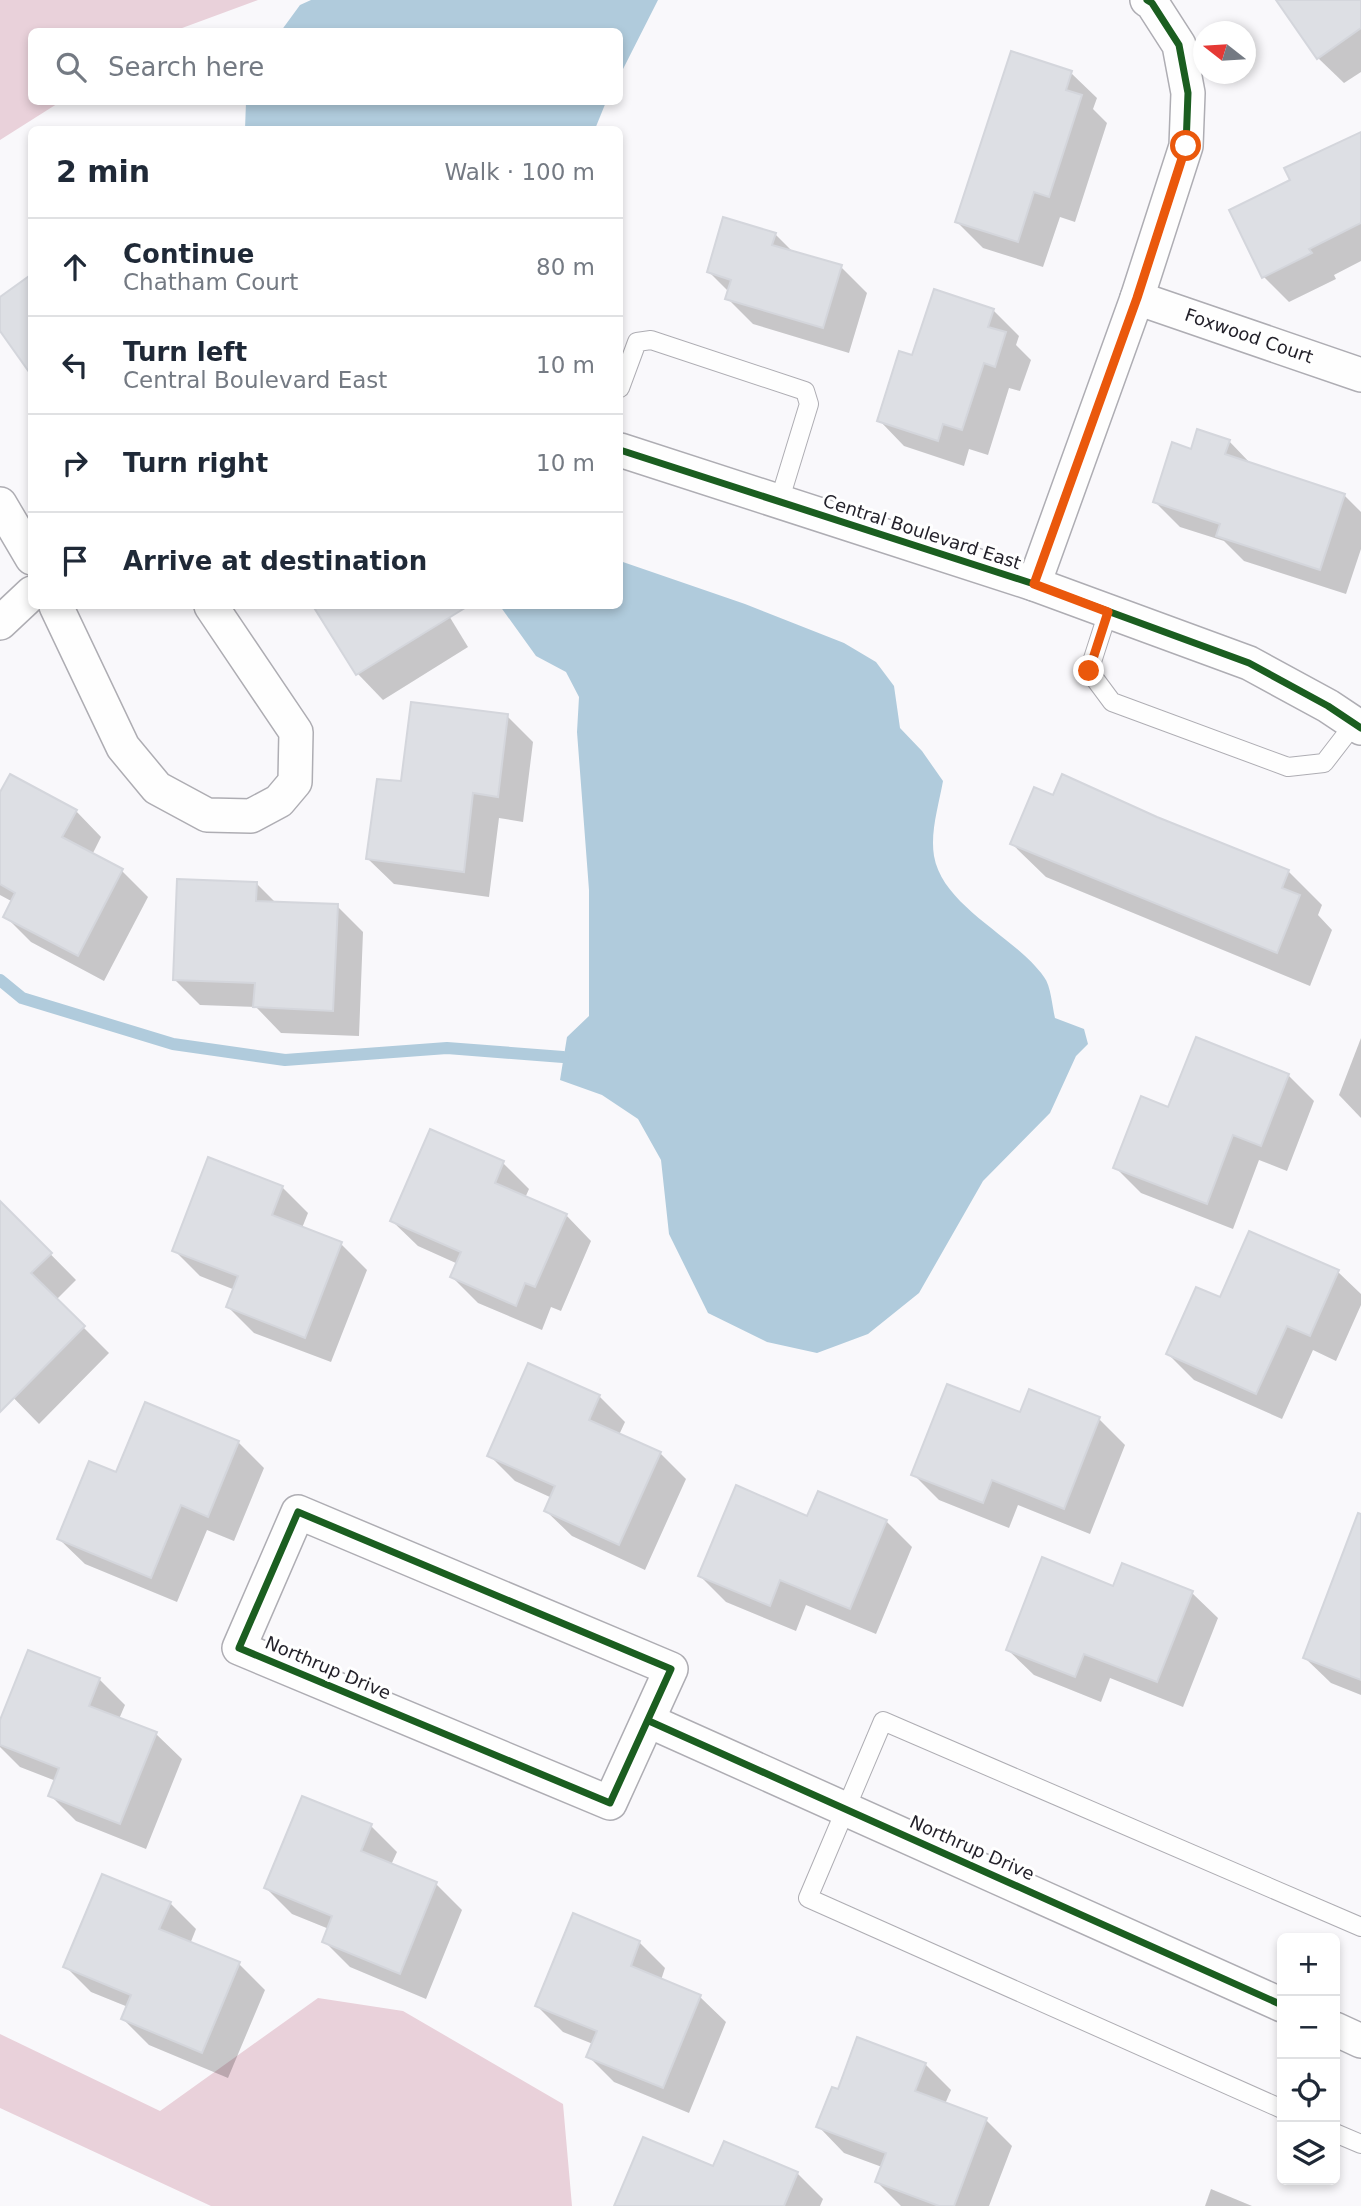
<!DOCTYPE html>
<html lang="en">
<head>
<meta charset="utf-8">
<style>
	body { margin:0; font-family:"DejaVu Sans",sans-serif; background:#f2f2f3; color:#1f2937 }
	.controls { position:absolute; right:21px; bottom:21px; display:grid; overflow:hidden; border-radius:10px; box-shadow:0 4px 10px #0003 }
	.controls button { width:63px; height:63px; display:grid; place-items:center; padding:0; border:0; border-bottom:2px solid #e0e1e3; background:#fff; color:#1f2937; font:35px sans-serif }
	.compass { position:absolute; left:1193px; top:21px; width:63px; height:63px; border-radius:50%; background:#fff; box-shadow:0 4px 10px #0003; rotate:287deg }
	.stop { position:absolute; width:21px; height:21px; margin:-16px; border:5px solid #ea580c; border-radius:50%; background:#fff }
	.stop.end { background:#ea580c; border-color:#fff; box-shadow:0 2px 7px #0008 }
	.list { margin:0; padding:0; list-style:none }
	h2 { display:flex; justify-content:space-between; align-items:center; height:91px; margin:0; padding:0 28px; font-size:30px }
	h2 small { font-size:23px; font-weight:400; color:#747a83 }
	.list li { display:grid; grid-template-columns:46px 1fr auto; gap:21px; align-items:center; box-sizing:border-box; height:98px; padding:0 28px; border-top:2px solid #e0e1e3 }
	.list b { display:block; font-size:26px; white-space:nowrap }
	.list p { margin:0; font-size:23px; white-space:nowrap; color:#747a83 }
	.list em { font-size:23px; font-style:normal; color:#747a83 }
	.icon { flex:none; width:38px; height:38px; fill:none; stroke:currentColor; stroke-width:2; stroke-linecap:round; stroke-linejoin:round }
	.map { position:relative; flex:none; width:1361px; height:2206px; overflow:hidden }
	.search { position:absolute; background:#fff; box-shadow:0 4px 10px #0003; left:28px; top:28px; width:595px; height:77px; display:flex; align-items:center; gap:18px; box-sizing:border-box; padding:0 24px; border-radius:10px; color:#747a83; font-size:26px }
	.panel { position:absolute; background:#fff; box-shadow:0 4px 10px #0003; left:28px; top:126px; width:595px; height:483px; border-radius:10px }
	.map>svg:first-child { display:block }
	.forest { fill:#e9d1da }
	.water { fill:#b0cbdc }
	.shadow { fill:#0003 }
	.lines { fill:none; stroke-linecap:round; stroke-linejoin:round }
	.stream { stroke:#b0cbdc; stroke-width:12 }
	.building { fill:#dddfe4; stroke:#d4d6dc; stroke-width:2 }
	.lane-casing { stroke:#aeadb3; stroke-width:20 }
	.street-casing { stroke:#aeadb3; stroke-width:36 }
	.lane { stroke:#fefefe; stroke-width:18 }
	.street { stroke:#fefefe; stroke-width:33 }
	.cycleway-casing { stroke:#fff; stroke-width:11 }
	.cycleway { stroke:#1b5e20; stroke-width:7 }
	.route { stroke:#ea580c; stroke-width:9 }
	.labels { text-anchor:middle; stroke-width:6; stroke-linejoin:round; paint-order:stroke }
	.street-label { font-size:18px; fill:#23212a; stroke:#fff }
</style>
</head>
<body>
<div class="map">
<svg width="1361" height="2206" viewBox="0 0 1361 2206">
	<rect width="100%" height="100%" fill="#f9f8fb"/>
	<g class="forest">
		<path d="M0 0H258L174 31 32 32V102H60L0 140Z"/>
		<path d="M318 1998 403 2011 563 2104 572 2206H211L0 2108V2034L160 2111Z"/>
	</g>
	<g class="water">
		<path d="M311 0H658L620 75V32L281 31 300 5Z"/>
		<path d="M246 102H606L595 129H245Z"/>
		<path d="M620 561 745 604 844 643 876 662 894 686 900 728 922 751 943 781C939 804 930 832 934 856 943 907 1015 936 1044 977 1051 986 1052 1006 1055 1018L1084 1029 1088 1044 1076 1056 1050 1113 983 1181 919 1293 868 1334 817 1353 767 1342 708 1313 669 1234 661 1160 638 1119 602 1095 560 1080 567 1037 589 1016V890L577 732 579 697 566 672 536 656 500 606H620Z"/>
	</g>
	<g class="shadow">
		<path d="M1279 0H1361V72L1344 83 1318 58Z"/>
		<path d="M1071 73 1097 98 1093 109 1107 123 1075 222 1060 217 1043 267 983 248 957 222Z"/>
		<path d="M1361 133V261L1334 275 1336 279 1289 302 1263 276 1292 181Z"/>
		<path d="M775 234 794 253 841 267 867 293 849 353 753 324 727 298 729 292 709 272Z"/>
		<path d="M993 310 1019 336 1016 345 1031 360 1020 391 1009 388 988 455 969 449 964 466 904 446 879 420Z"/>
		<path d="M1229 441 1252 465 1344 495 1361 512V549L1346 594 1244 561 1224 541 1180 527 1155 502 1192 451Z"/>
		<path d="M319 606H443L468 647 383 700 358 674 316 607Z"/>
		<path d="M507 716 533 742 523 822 499 818 489 897 394 884 368 859 402 783Z"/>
		<path d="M0 795 76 811 101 837 92 855 122 871 148 897 104 981 31 942 5 916 13 902 0 895Z"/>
		<path d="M1054 797 1156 819 1288 871 1322 905 1318 915 1332 930 1310 986 1046 877 1012 844Z"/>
		<path d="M256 883 276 903 337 906 363 932 359 1036 281 1033 256 1007 200 1005 174 979Z"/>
		<path d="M1361 1038V1118L1339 1095Z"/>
		<path d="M1288 1075 1314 1101 1287 1171 1259 1160 1233 1229 1141 1193 1115 1167 1169 1109Z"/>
		<path d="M430 1132 503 1163 529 1189 525 1198 566 1215 591 1241 561 1311 551 1307 542 1330 478 1303 452 1277 458 1264 418 1246 392 1221Z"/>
		<path d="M282 1187 308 1213 302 1228 341 1244 367 1270 331 1362 254 1333 228 1307 235 1290 200 1276 174 1250Z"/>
		<path d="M0 1203 76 1280 56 1300 109 1353 39 1424 0 1384Z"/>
		<path d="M1250 1233 1338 1272 1361 1294V1305L1336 1361 1313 1350 1282 1419 1194 1380 1168 1354 1221 1299Z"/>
		<path d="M1030 1391 1099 1419 1125 1445 1090 1534 1018 1505 1009 1528 939 1500 913 1474 1020 1415Z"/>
		<path d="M599 1396 625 1422 619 1435 660 1453 686 1479 645 1570 572 1536 546 1511 552 1498 515 1481 489 1455Z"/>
		<path d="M238 1442 264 1468 234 1541 207 1530 177 1602 85 1564 59 1539 117 1475Z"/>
		<path d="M808 1518 886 1521 912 1547 876 1634 806 1605 796 1631 726 1602 700 1576Z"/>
		<path d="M1361 1575V1695L1331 1683 1305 1658Z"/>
		<path d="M1114 1588 1192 1593 1218 1618 1183 1707 1110 1678 1101 1702 1034 1675 1008 1650Z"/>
		<path d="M99 1679 125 1705 119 1719 156 1734 182 1759 146 1849 76 1821 50 1795 56 1781 20 1767 0 1747V1725Z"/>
		<path d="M371 1826 397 1852 391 1865 436 1884 462 1910 426 1999 350 1967 324 1941 329 1929 292 1914 266 1888Z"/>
		<path d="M170 1903 196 1929 190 1944 239 1964 265 1990 228 2078 149 2045 123 2019 128 2007 91 1992 65 1966Z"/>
		<path d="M639 1942 665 1968 661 1980 700 1997 726 2022 689 2113 614 2082 588 2056 593 2044 563 2032 537 2006Z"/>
		<path d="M925 2064 951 2090 945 2104 986 2120 1012 2146 989 2206H901L877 2182 882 2167 844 2153 819 2127 839 2091Z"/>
		<path d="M797 2173 823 2199 820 2206H616Z"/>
		<path d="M1211 2189 1252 2206H1205Z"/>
	</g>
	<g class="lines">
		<path class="stream" d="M0 980 22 998 173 1044 285 1060 447 1048 563 1057"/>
	</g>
	<g class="building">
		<path d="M1276 0H1361V28L1317 59Z"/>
		<path d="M1011 51 1072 71 1066 90 1082 95 1049 197 1034 192 1018 242 955 222Z"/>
		<path d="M1361 132V223L1309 249 1312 253 1262 278 1229 210 1290 180 1284 168Z"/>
		<path d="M723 217 776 233 772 245 842 265 823 328 725 299 731 280 707 272Z"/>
		<path d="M32 274V376L0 331V297Z"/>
		<path d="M934 289 994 309 988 327 1006 332 995 367 984 363 962 430 943 424 938 441 877 421 899 351 912 355Z"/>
		<path d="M1197 429 1230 440 1225 454 1345 494 1320 570 1216 536 1220 524 1153 502 1172 442 1191 449Z"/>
		<path d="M313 606H468L356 675Z"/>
		<path d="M411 702 508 714 498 797 473 793 464 872 366 859 377 779 401 781Z"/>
		<path d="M10 774 77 810 62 837 123 869 78 956 3 917 15 893 0 884V792Z"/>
		<path d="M1062 774 1157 817 1289 870 1282 888 1300 895 1277 953 1010 844 1034 787 1053 795Z"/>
		<path d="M177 879 257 882 256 901 338 904 333 1011 253 1007 255 983 173 980Z"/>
		<path d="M1196 1037 1289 1074 1261 1146 1233 1135 1207 1204 1113 1168 1141 1096 1168 1107Z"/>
		<path d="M430 1129 504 1161 495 1183 567 1214 535 1287 525 1283 516 1306 450 1277 461 1252 390 1221Z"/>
		<path d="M208 1157 283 1186 272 1215 342 1242 305 1338 226 1307 238 1276 172 1251Z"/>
		<path d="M0 1201 52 1253 31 1273 85 1326 0 1412Z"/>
		<path d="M1249 1231 1339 1270 1310 1336 1287 1326 1256 1394 1166 1354 1196 1287 1220 1297Z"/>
		<path d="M528 1363 600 1395 589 1420 661 1452 619 1545 544 1511 555 1486 487 1456Z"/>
		<path d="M947 1384 1020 1412 1029 1389 1100 1417 1064 1509 992 1480 983 1503 911 1475Z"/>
		<path d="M145 1402 239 1441 208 1517 181 1505 151 1578 57 1539 89 1461 116 1472Z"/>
		<path d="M736 1485 807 1516 818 1491 887 1520 850 1609 780 1580 770 1606 698 1576Z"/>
		<path d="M1358 1513 1361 1514V1680L1303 1658Z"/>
		<path d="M1042 1557 1113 1586 1122 1563 1193 1591 1157 1682 1084 1654 1075 1677 1006 1650Z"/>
		<path d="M28 1650 100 1678 89 1706 157 1732 120 1824 48 1796 59 1768 0 1745V1720Z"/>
		<path d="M302 1796 372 1824 361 1851 437 1882 400 1974 322 1942 332 1916 264 1888Z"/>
		<path d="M102 1874 171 1902 159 1929 240 1962 202 2053 121 2019 131 1995 63 1967Z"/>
		<path d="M573 1913 640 1941 631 1966 701 1995 663 2088 586 2057 597 2031 535 2006Z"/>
		<path d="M857 2037 926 2063 915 2091 987 2118 954 2206H939L875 2182 886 2153 816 2127 832 2087 838 2089Z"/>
		<path d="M643 2137 713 2166 724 2141 798 2172 784 2206H614Z"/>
	</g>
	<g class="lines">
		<g class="lane-casing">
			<g id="lane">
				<path d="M620 388 637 342 651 340 805 391 809 404 779 502"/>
				<path d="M1108 612 1089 671 1112 702 1288 767 1324 763 1354 724"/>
				<path d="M1282 2109 808 1898 883 1721 1361 1927"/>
				<path d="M1335 2133 1361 2144"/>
			</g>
		</g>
		<g class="street-casing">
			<g id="street">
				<path d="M1137 298 1361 375"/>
				<path d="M620 450 1034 584 1249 663 1328 706 1361 728"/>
				<path d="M0 504 32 558"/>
				<path d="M1034 584 1137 298 1186 146 1188 93 1179 45 1152 3 1147 0"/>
				<path d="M56 606 123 747 157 788 207 815 251 816 279 801 295 782 296 732 211 606"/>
				<path d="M0 623 32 593"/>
				<path d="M298 1512 671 1669 610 1803 239 1648Z"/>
				<path d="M649 1721 1282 2005"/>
				<path d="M1335 2029 1361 2041"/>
			</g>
		</g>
		<use href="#lane" class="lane"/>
		<use href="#street" class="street"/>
		<g class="cycleway-casing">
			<g id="cycleway">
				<path d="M620 450 1034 584 1249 663 1328 706 1361 728"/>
				<path d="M1034 584 1137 298 1186 146 1188 93 1179 45 1152 3 1147 0"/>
				<path d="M298 1512 671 1669 610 1803 239 1648Z"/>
				<path d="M649 1721 1282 2005"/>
			</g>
		</g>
		<use href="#cycleway" class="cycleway"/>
	</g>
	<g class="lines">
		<path class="route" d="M1089 671 1108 612 1034 584 1137 298 1186 146"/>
	</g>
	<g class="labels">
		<g class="street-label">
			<text transform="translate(1249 336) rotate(19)" y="6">Foxwood Court</text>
			<text transform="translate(922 532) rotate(18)" y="6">Central Boulevard East</text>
			<text transform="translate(328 1668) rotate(23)" y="6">Northrup Drive</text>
			<text transform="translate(972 1848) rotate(24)" y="6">Northrup Drive</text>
		</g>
	</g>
</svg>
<div class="controls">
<button>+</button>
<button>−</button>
<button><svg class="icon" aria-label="locate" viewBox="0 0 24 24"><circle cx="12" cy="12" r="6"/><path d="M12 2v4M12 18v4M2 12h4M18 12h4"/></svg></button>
<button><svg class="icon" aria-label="layers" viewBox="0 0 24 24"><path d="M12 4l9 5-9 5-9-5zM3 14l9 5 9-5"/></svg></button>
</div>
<svg class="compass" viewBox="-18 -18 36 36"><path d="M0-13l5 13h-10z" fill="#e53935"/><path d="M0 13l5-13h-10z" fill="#747a83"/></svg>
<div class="stop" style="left:1186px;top:146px"></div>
<div class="stop end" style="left:1089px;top:671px"></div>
<div class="search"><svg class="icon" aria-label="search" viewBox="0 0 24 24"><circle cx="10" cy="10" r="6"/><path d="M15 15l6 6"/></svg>Search here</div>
<section class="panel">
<h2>2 min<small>Walk · 100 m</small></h2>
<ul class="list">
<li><svg class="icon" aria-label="ahead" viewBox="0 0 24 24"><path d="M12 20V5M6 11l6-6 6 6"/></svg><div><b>Continue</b><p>Chatham Court</p></div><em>80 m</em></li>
<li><svg class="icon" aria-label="left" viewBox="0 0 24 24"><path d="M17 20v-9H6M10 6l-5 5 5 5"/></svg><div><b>Turn left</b><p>Central Boulevard East</p></div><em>10 m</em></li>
<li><svg class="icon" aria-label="right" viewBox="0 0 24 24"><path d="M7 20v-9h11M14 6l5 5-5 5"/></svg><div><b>Turn right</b></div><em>10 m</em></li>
<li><svg class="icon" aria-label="arrive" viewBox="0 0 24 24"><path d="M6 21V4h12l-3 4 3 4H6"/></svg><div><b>Arrive at destination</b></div></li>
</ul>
</section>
</div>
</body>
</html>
